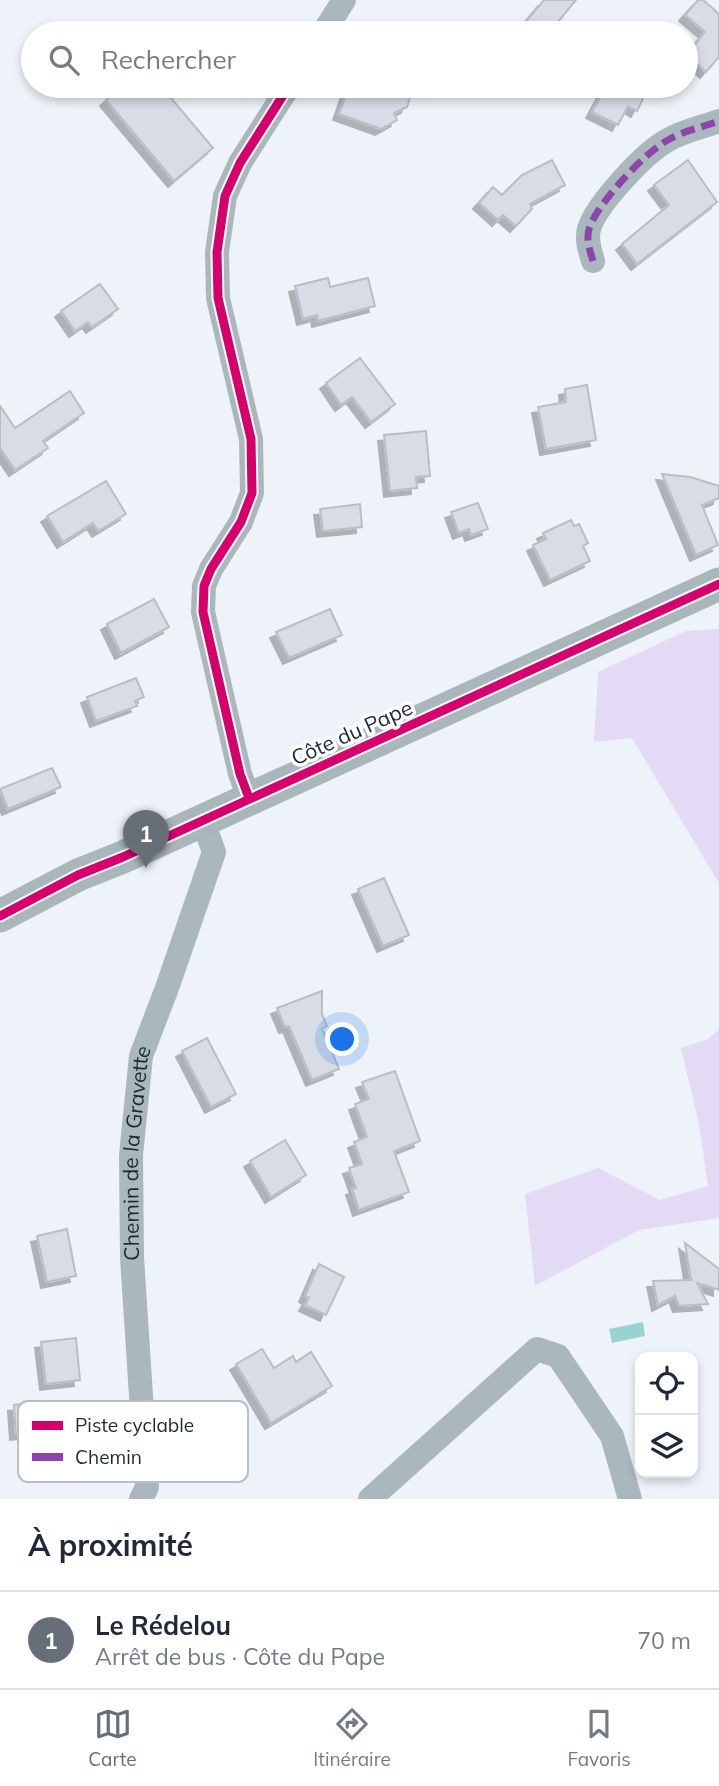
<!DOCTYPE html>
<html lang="fr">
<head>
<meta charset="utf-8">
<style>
	body { margin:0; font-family:Mulish,sans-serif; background:#f6f6f7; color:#1f2937 }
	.controls { position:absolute; right:21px; bottom:21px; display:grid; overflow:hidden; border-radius:14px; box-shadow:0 4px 10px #0003 }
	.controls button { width:63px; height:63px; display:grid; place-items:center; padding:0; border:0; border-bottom:2px solid #e0e1e3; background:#fff; color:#1f2937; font:35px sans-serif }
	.you { position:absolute; left:343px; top:1040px; width:24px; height:24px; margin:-18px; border:5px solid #fff; border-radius:50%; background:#1a73e8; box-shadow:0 0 0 10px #1a73e833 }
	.badge { display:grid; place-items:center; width:46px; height:46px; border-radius:50%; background:#666f78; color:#fff; font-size:23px; font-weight:700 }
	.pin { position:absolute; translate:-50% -58px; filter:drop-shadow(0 2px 4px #0008) }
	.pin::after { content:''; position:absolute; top:37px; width:24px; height:21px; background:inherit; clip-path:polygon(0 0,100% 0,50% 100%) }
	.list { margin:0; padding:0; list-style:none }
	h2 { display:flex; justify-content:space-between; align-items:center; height:91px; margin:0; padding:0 28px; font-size:30px }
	h2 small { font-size:23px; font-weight:400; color:#747a83 }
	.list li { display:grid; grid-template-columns:46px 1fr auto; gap:21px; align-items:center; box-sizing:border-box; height:98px; padding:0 28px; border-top:2px solid #e0e1e3 }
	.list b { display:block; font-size:26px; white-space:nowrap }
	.list p { margin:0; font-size:23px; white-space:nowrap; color:#747a83 }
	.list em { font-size:23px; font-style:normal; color:#747a83 }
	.icon { flex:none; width:38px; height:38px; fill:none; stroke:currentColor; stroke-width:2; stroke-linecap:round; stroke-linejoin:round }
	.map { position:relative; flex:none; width:719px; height:1499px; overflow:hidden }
	.search { position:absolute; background:#fff; box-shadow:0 4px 10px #0003; left:21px; right:21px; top:21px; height:77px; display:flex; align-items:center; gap:18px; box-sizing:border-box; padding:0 24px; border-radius:38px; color:#747a83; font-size:26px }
	.sheet { height:189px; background:#fff }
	nav { display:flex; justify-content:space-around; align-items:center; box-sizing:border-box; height:98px; border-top:2px solid #e0e1e3; background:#fff; font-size:19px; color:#747a83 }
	nav a { display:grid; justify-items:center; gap:4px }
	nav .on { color:#666f78 }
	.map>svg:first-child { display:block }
	.green { fill:#e3daf6 }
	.water { fill:#97d4d0 }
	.building { fill:#d8dce6; stroke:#b9bdc6; stroke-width:2; filter:url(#shadow) }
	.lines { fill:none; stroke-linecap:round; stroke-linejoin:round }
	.street { stroke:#aab8be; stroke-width:24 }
	.secondary { stroke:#a9b7bd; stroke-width:33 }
	.quiet { stroke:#8e44ad; stroke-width:7; stroke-dasharray:14 7; stroke-linecap:butt }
	.cycleway-casing { stroke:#fff; stroke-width:13 }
	.cycleway { stroke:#d6006c; stroke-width:9 }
	.labels { text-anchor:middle; stroke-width:7; stroke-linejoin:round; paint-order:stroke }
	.street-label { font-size:21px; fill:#1d2832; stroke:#fff }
	.key { fill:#fff; stroke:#bbbec2; stroke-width:2 }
	.key-label { font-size:19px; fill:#1d2832 }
</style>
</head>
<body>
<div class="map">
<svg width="719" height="1499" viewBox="0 0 719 1499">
	<defs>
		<filter id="shadow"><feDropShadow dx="-6" dy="6" stdDeviation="0" flood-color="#0004"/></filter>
	</defs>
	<rect width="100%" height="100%" fill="#edf3f9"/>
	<g class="green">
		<path d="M719 629V883L632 738 594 742 598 672 686 631Z"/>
		<path d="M719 1029V1218L639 1230 535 1286 525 1194 598 1168 660 1200 708 1186 699 1124 681 1048 708 1039Z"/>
	</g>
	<path class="water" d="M643 1322 645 1336 612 1343 609 1329Z"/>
	<g class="building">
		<path d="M544 0H576L549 33H533L523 25Z"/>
		<path d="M698 0H703L719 14V57L706 72 687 55 705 32 685 15Z"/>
		<path d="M122 86H161L213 148 174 181 106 100Z"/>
		<path d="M349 86H414L407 107 394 113 397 120 381 129 339 114Z"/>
		<path d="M592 86H649L637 111 628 106 618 125 592 112 603 92Z"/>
		<path d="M552 160 565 185 530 204 532 209 516 226 503 215 498 220 479 203 493 187 502 195 522 175Z"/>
		<path d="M688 160 717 202 637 264 622 244 669 205 654 185Z"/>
		<path d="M328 278 330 287 368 278 375 306 318 321 317 315 303 319 295 286Z"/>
		<path d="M100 284 118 309 92 327 88 322 75 331 61 311Z"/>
		<path d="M360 358 395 404 371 422 352 397 341 405 326 383Z"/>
		<path d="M587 385 596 440 546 449 538 407 566 402 565 389Z"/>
		<path d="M70 391 84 413 43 441 48 448 15 470 0 448V406L15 428Z"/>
		<path d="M426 431 430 476 416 477 417 488 390 491 384 435Z"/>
		<path d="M662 474 690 477 719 486V498L702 505 718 545 696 555Z"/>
		<path d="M106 481 126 514 98 531 93 523 63 542 47 516Z"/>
		<path d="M478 503 488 529 471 535 469 529 459 533 451 512Z"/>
		<path d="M360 504 362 527 323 531 320 509Z"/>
		<path d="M571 520 574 526 579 524 588 543 583 546 590 561 550 580 533 545 546 539 543 533Z"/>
		<path d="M154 599 169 627 121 653 107 624Z"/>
		<path d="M330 609 342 635 289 658 276 632Z"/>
		<path d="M136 678 144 697 135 701 137 706 96 721 87 697Z"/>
		<path d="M52 768 61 787 8 809 0 789Z"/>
		<path d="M384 878 409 935 383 946 358 889Z"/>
		<path d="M322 991V1014L327 1026 322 1029 339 1069 312 1080 289 1026 285 1027 277 1008Z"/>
		<path d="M207 1038 236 1094 211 1107 182 1051Z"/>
		<path d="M395 1071 420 1141 394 1151 409 1192 359 1210 352 1189 356 1188 349 1168 362 1164 354 1142 367 1137 355 1104 369 1099 362 1082Z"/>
		<path d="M285 1140 306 1175 271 1197 250 1161Z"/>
		<path d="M67 1229 76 1276 47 1282 37 1236Z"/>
		<path d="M685 1243 719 1269V1290L697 1283 708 1304 679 1306 675 1296 658 1305 653 1281 691 1280Z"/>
		<path d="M319 1264 344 1277 326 1315 305 1305 309 1298 305 1296Z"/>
		<path d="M76 1338 80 1380 46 1384 41 1342Z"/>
		<path d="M262 1349 274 1368 293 1356 296 1362 311 1352 332 1386 271 1423 236 1364Z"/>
		<path d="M32 1403 34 1432 16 1434 14 1405Z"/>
	</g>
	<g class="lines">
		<g class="street">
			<path d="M323 33 344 0"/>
			<path d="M593 261C590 251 586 240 589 229 596 205 645 152 668 140 683 131 703 127 719 121"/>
			<path d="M249 798 240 774 203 612 204 586 211 569 241 522 252 493 251 439 218 298 217 252 225 196 240 163 289 86"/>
			<path id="s1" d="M141 1499 147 1487 132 1258 131 1155 141 1056 167 988 214 852 202 819"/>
			<path d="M370 1499 537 1349 558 1356 612 1436 630 1499"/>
		</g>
		<path class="secondary" d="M0 916 78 875 123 857 719 584"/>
		<path class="quiet" d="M593 261C590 251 586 240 589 229 596 205 645 152 668 140 683 131 703 127 719 121"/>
		<g class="cycleway-casing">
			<g id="cycleway">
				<path d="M249 798 240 774 203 612 204 586 211 569 241 522 252 493 251 439 218 298 217 252 225 196 240 163 289 86"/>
				<path d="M0 916 78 875 123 857 719 584"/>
			</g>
		</g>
		<use href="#cycleway" class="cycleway"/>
	</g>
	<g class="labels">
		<g class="street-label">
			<text transform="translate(352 733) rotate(-24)" y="7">Côte du Pape</text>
			<text dy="7" stroke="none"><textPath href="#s1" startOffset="348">Chemin de la Gravette</textPath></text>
		</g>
	</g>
	<rect x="18" y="1401" width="230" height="81" rx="10" class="key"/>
	<rect x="32" y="1421" width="31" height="9" fill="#d6006c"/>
	<rect x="32" y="1453" width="31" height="8" fill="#8e44ad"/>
	<g class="key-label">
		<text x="75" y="1432">Piste cyclable</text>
		<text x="75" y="1464">Chemin</text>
	</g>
</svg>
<div class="controls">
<button><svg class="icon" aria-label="locate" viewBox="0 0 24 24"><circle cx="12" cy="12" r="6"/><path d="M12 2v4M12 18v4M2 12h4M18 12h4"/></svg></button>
<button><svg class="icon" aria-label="layers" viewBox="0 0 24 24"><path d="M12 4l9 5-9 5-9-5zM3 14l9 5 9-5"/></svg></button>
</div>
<div class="you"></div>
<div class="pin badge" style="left:146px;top:868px">1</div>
<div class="search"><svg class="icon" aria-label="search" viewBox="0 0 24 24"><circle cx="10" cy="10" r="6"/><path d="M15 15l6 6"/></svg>Rechercher</div>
</div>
<section class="sheet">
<h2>À proximité<small></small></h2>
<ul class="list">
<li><span class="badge">1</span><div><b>Le Rédelou</b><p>Arrêt de bus · Côte du Pape</p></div><em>70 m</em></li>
</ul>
</section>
<nav>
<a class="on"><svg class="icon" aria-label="map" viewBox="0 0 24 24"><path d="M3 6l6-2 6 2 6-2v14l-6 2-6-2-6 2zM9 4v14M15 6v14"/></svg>Carte</a>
<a><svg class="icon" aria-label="directions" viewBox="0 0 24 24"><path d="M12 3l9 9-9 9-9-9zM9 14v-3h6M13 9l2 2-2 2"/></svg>Itinéraire</a>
<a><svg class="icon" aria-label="saved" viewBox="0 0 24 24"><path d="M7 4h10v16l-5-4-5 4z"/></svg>Favoris</a>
</nav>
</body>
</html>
